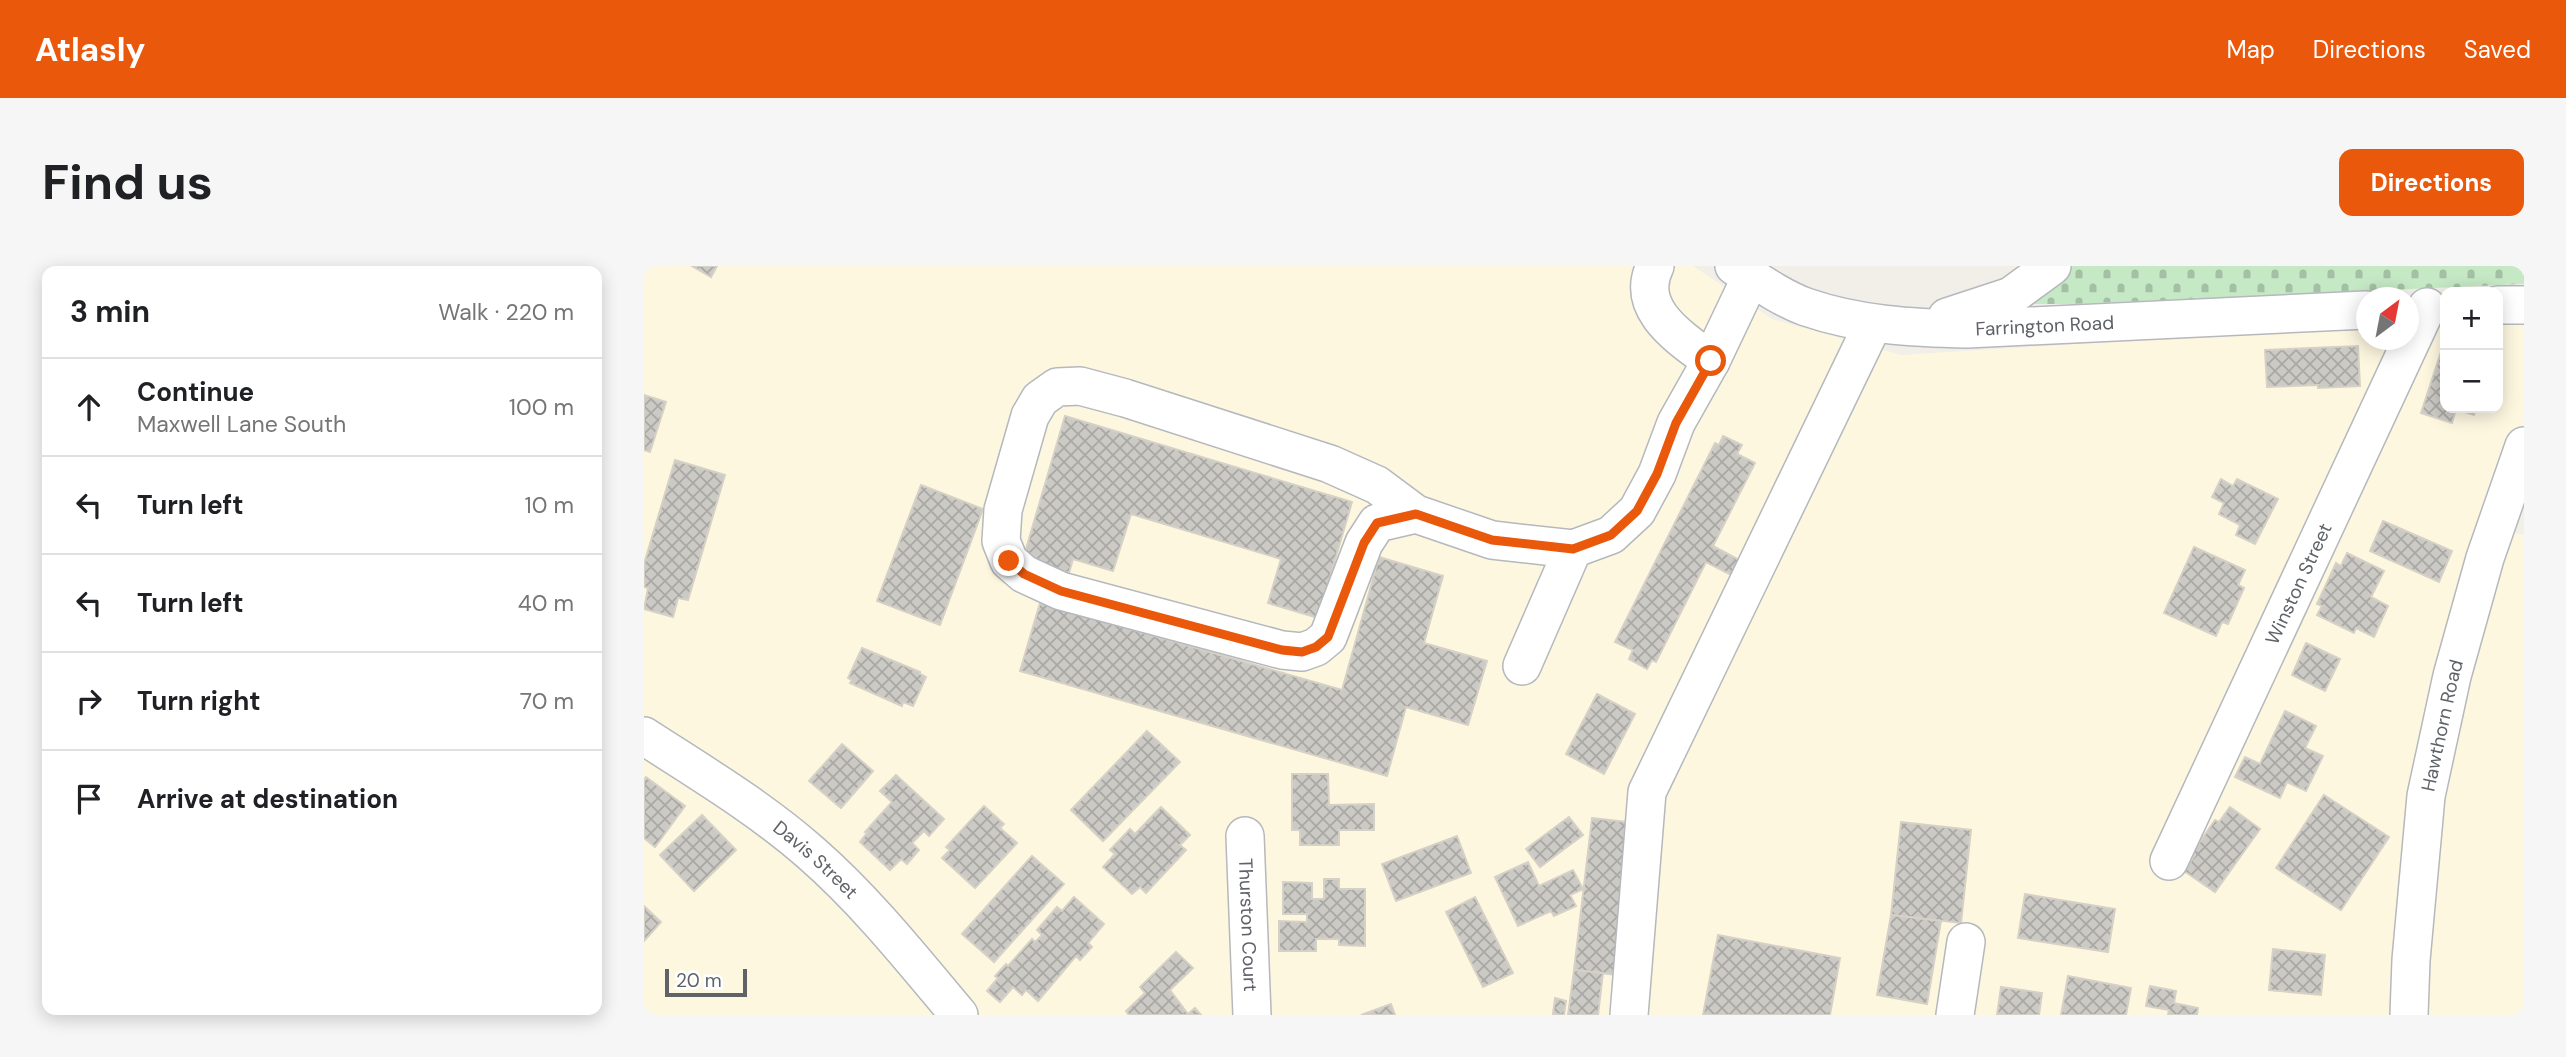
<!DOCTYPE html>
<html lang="en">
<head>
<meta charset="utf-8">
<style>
	body { margin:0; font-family:"DM Sans",sans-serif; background:#f6f6f6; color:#202124 }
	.controls { position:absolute; right:21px; top:21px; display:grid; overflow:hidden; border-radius:14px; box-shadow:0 4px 18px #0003 }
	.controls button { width:63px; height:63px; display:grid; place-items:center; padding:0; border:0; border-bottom:2px solid #e0e0e0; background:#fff; color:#202124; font:35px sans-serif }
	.compass { position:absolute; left:1712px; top:21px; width:63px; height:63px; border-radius:50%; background:#fff; box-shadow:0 4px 18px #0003; rotate:32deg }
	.scale { position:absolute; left:21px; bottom:18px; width:82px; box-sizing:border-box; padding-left:7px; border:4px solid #5f6368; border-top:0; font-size:19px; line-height:24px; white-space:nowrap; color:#5f6368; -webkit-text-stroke:5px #fff; paint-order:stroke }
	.stop { position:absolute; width:21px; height:21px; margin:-16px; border:5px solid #ea580c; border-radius:50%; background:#fff }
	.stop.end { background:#ea580c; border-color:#fff; box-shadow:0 2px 7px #0008 }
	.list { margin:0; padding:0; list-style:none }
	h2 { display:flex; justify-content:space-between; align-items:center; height:91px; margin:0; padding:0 28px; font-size:30px }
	h2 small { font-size:23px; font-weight:400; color:#757577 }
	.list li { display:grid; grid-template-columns:46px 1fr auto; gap:21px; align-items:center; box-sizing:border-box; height:98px; padding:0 28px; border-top:2px solid #e0e0e0 }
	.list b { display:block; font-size:26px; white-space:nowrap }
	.list p { margin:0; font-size:23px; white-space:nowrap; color:#757577 }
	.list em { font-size:23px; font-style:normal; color:#757577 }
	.icon { flex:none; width:38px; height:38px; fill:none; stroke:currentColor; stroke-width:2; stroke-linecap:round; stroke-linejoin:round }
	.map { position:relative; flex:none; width:1880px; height:749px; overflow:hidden; border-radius:14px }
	header { display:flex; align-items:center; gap:42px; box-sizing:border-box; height:98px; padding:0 35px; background:#ea580c; color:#fff }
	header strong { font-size:33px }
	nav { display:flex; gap:38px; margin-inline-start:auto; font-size:24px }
	.intro { display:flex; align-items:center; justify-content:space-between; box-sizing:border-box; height:168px; padding:0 42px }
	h1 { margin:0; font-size:49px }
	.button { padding:18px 32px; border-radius:14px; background:#ea580c; color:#fff; font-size:24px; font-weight:700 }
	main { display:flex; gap:42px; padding:0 42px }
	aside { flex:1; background:#fff; border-radius:14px; box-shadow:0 4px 18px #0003 }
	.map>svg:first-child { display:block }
	.commercial { fill:#fef7e0 }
	.cemetery { fill:url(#cemetery-stones) }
	.building { fill:url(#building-cross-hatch); stroke:#d6d1c6; stroke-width:2 }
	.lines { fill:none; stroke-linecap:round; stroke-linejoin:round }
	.minor-casing { stroke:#b5b8bc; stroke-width:40 }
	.minor { stroke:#fff; stroke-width:37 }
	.route { stroke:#ea580c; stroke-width:9 }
	.labels { text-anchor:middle; stroke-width:5; stroke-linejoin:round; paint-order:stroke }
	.street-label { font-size:19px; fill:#5f6368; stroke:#fff }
</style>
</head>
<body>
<header>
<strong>Atlasly</strong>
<nav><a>Map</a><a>Directions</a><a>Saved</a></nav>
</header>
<div class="intro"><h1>Find us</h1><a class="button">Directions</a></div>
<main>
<aside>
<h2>3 min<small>Walk · 220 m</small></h2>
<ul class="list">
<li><svg class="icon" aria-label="ahead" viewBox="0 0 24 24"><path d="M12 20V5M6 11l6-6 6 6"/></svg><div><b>Continue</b><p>Maxwell Lane South</p></div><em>100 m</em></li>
<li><svg class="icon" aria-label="left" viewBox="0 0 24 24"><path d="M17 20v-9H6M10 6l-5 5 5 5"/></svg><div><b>Turn left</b></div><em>10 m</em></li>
<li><svg class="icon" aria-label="left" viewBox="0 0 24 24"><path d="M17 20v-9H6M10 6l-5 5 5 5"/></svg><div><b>Turn left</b></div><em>40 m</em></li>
<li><svg class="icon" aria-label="right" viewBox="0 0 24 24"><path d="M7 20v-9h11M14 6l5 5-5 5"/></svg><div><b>Turn right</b></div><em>70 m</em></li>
<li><svg class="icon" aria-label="arrive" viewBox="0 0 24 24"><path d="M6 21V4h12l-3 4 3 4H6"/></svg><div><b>Arrive at destination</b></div></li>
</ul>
</aside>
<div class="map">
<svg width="1880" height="749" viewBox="0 0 1880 749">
	<defs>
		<pattern id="cemetery-stones" width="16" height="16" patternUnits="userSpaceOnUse" patternTransform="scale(1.75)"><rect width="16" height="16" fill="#c5e8c5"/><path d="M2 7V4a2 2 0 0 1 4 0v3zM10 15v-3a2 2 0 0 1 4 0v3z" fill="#a3c0a4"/></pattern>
		<pattern id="building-cross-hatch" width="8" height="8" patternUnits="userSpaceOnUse" patternTransform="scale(1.75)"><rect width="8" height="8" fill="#cccac5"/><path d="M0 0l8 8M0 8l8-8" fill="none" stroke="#a9a8a4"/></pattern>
	</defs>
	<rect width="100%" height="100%" fill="#f1efe8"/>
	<path class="commercial" d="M0 0H1049L1128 53 1257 89 1643 65 1722 62V74H1764L1765 61 1801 59V142H1854V58L1880 57V235L1869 267 1880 269V749H0Z"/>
	<path class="cemetery" d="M1390 0H1880V18L1427 38H1359Z"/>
	<g class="building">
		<path d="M48 0H73L67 11Z"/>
		<path d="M1714 80 1716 120 1674 122V119L1623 121 1621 84Z"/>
		<path d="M1797 86 1801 87V142H1832L1830 149 1812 143 1808 157 1777 147Z"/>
		<path d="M0 129 22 136 6 186 0 184Z"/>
		<path d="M421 150 708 236 674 352 624 337 637 293 487 248 469 305 429 293 425 307 379 293Z"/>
		<path d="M1079 170 1098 179 1093 188 1111 197 1069 280 1097 295 1089 310 1062 296 1012 396 1008 394 1003 403 985 393 989 384 971 376 1071 177 1075 179Z"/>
		<path d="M31 194 81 209 44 334 34 332 29 351 0 343 4 322 0 321V298Z"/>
		<path d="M1577 213 1589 220 1593 213 1634 233 1611 278 1592 269 1596 259 1575 248 1580 237 1568 231Z"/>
		<path d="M277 219 339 243 296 359 233 335Z"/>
		<path d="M1739 255 1808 285 1795 316 1726 285Z"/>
		<path d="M1550 281 1601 304 1594 319 1600 322 1584 358 1578 356 1572 370 1520 347Z"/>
		<path d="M1703 287 1740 305 1727 331 1744 340 1730 371 1712 362 1710 367 1673 349 1678 340 1673 338 1692 297 1697 300Z"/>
		<path d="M735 291 799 310 780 377 843 395 824 459 762 441 743 510 376 405 396 337 698 424Z"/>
		<path d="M1662 377 1696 393 1681 425 1648 409Z"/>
		<path d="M218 382 276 406V408L282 411 269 440 259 436 258 440 206 417 208 414 204 412Z"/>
		<path d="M953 428 991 448 960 508 922 488Z"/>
		<path d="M1641 445 1672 460 1661 482 1679 490 1662 525 1643 516 1636 532 1591 511 1601 491 1616 498Z"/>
		<path d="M503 465 536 496 459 575 427 544Z"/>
		<path d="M198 478 229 505 197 542 165 515Z"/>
		<path d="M648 508H684L685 539 730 538V564H695V579H656V564H648Z"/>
		<path d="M252 509 300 553 285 570 280 565 268 577 275 584 263 598 257 593 246 604 216 576 223 567 221 566 248 536 236 525Z"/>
		<path d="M2 511 41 540 11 581 0 572V514Z"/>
		<path d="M1680 529 1745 571 1697 644 1632 602Z"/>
		<path d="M340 540 360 558 356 562 373 577 331 622 298 592 306 584 302 581Z"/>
		<path d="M517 541 546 569 536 579 542 584 502 627 496 621 488 628 459 601 471 588 466 584 486 563 491 568Z"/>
		<path d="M1586 541 1616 563 1571 626 1540 605 1551 589 1548 587 1571 554 1575 556Z"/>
		<path d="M58 549 92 584 50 625 16 589Z"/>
		<path d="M925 551 939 569 896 601 882 583Z"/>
		<path d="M948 552 991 557 972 709 930 704Z"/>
		<path d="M1257 556 1327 564 1317 657 1247 649Z"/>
		<path d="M813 570 827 607 752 635 738 598Z"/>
		<path d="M388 590 420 618 350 696 318 668Z"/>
		<path d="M884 596 895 620 929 604 939 623 926 629 932 640 910 650 907 645 874 660 851 611Z"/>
		<path d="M680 613H695V623H721V680L695 679V673H672V685H635V655L663 656V648H639V616L668 617V633H680Z"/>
		<path d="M1381 628 1471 643 1464 686 1374 672Z"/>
		<path d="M430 631 460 658 444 677 448 681 436 694 432 690 394 735 382 724 378 729 369 721 356 736 343 725 354 712 351 710 362 698 364 700 388 673 391 676 398 669 393 664 413 641 418 645Z"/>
		<path d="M831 631 869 707 839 721 802 646Z"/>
		<path d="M0 640 17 656 0 675Z"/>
		<path d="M1247 649 1297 655 1283 738 1233 729Z"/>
		<path d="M1074 669 1196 692 1186 749H1059Z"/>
		<path d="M1629 683 1681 689 1677 729 1625 724Z"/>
		<path d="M532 686 549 702 526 724 544 748 551 742 557 749H485L482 745 501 727 496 721Z"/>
		<path d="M930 704 959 707 954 749H924Z"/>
		<path d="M1424 710 1487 722 1482 749H1417Z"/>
		<path d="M1506 720 1532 725 1530 737 1554 742 1553 749H1524L1525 744 1502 740Z"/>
		<path d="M1357 721 1398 727 1395 749H1353Z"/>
		<path d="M911 732 922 735 920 749 909 748Z"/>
		<path d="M747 738 751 749H717Z"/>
	</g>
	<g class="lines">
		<g class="minor-casing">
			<g id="minor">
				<path d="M1011 0C990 44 1037 72 1067 95"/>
				<path id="s1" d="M1090 0C1112 14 1137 32 1162 41 1214 59 1269 62 1323 63L1722 44"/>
				<path d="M1854 39H1880"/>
				<path d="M1303 51 1367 30 1408 0"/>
				<path d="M772 248 733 257 720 277 684 371 672 381 658 386 638 384 417 325 380 308 365 295 357 275 359 244 386 150 396 133 413 121 436 120 481 132 686 198 733 219 772 248 848 274 929 283 967 269 993 245 1013 208 1032 157 1067 95 1107 11"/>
				<path d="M878 400 929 283"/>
				<path id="s2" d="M0 470C57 507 116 542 167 587 222 635 268 693 315 749"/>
				<path id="s3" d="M601 570 608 749"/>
				<path id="s4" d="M1525 595 1783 41"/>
				<path d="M985 749 1003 526 1229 58"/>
				<path d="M1311 749 1322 676"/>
				<path id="s5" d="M1765 749 1767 694 1782 530 1808 410 1841 292 1880 180"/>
			</g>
		</g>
		<use href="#minor" class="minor"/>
	</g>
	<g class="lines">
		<path class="route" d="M365 295 380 308 417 325 638 384 658 386 672 381 684 371 720 277 733 257 772 248 848 274 929 283 967 269 993 245 1013 208 1032 157 1067 95"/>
	</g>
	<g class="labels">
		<g class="street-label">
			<text dy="7" stroke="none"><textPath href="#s1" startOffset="324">Farrington Road</textPath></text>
			<text dy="7" stroke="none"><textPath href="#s4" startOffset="306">Winston Street</textPath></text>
			<text dy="7" stroke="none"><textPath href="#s5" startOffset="292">Hawthorn Road</textPath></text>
			<text dy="7" stroke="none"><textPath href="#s2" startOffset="212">Davis Street</textPath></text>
			<text dy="7" stroke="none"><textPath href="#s3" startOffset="89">Thurston Court</textPath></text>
		</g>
	</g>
</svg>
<div class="controls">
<button>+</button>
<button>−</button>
</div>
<svg class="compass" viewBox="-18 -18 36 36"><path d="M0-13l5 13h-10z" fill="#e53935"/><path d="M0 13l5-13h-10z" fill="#757577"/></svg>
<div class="scale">20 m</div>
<div class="stop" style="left:1067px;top:95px"></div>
<div class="stop end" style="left:365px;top:295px"></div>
</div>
</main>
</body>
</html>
